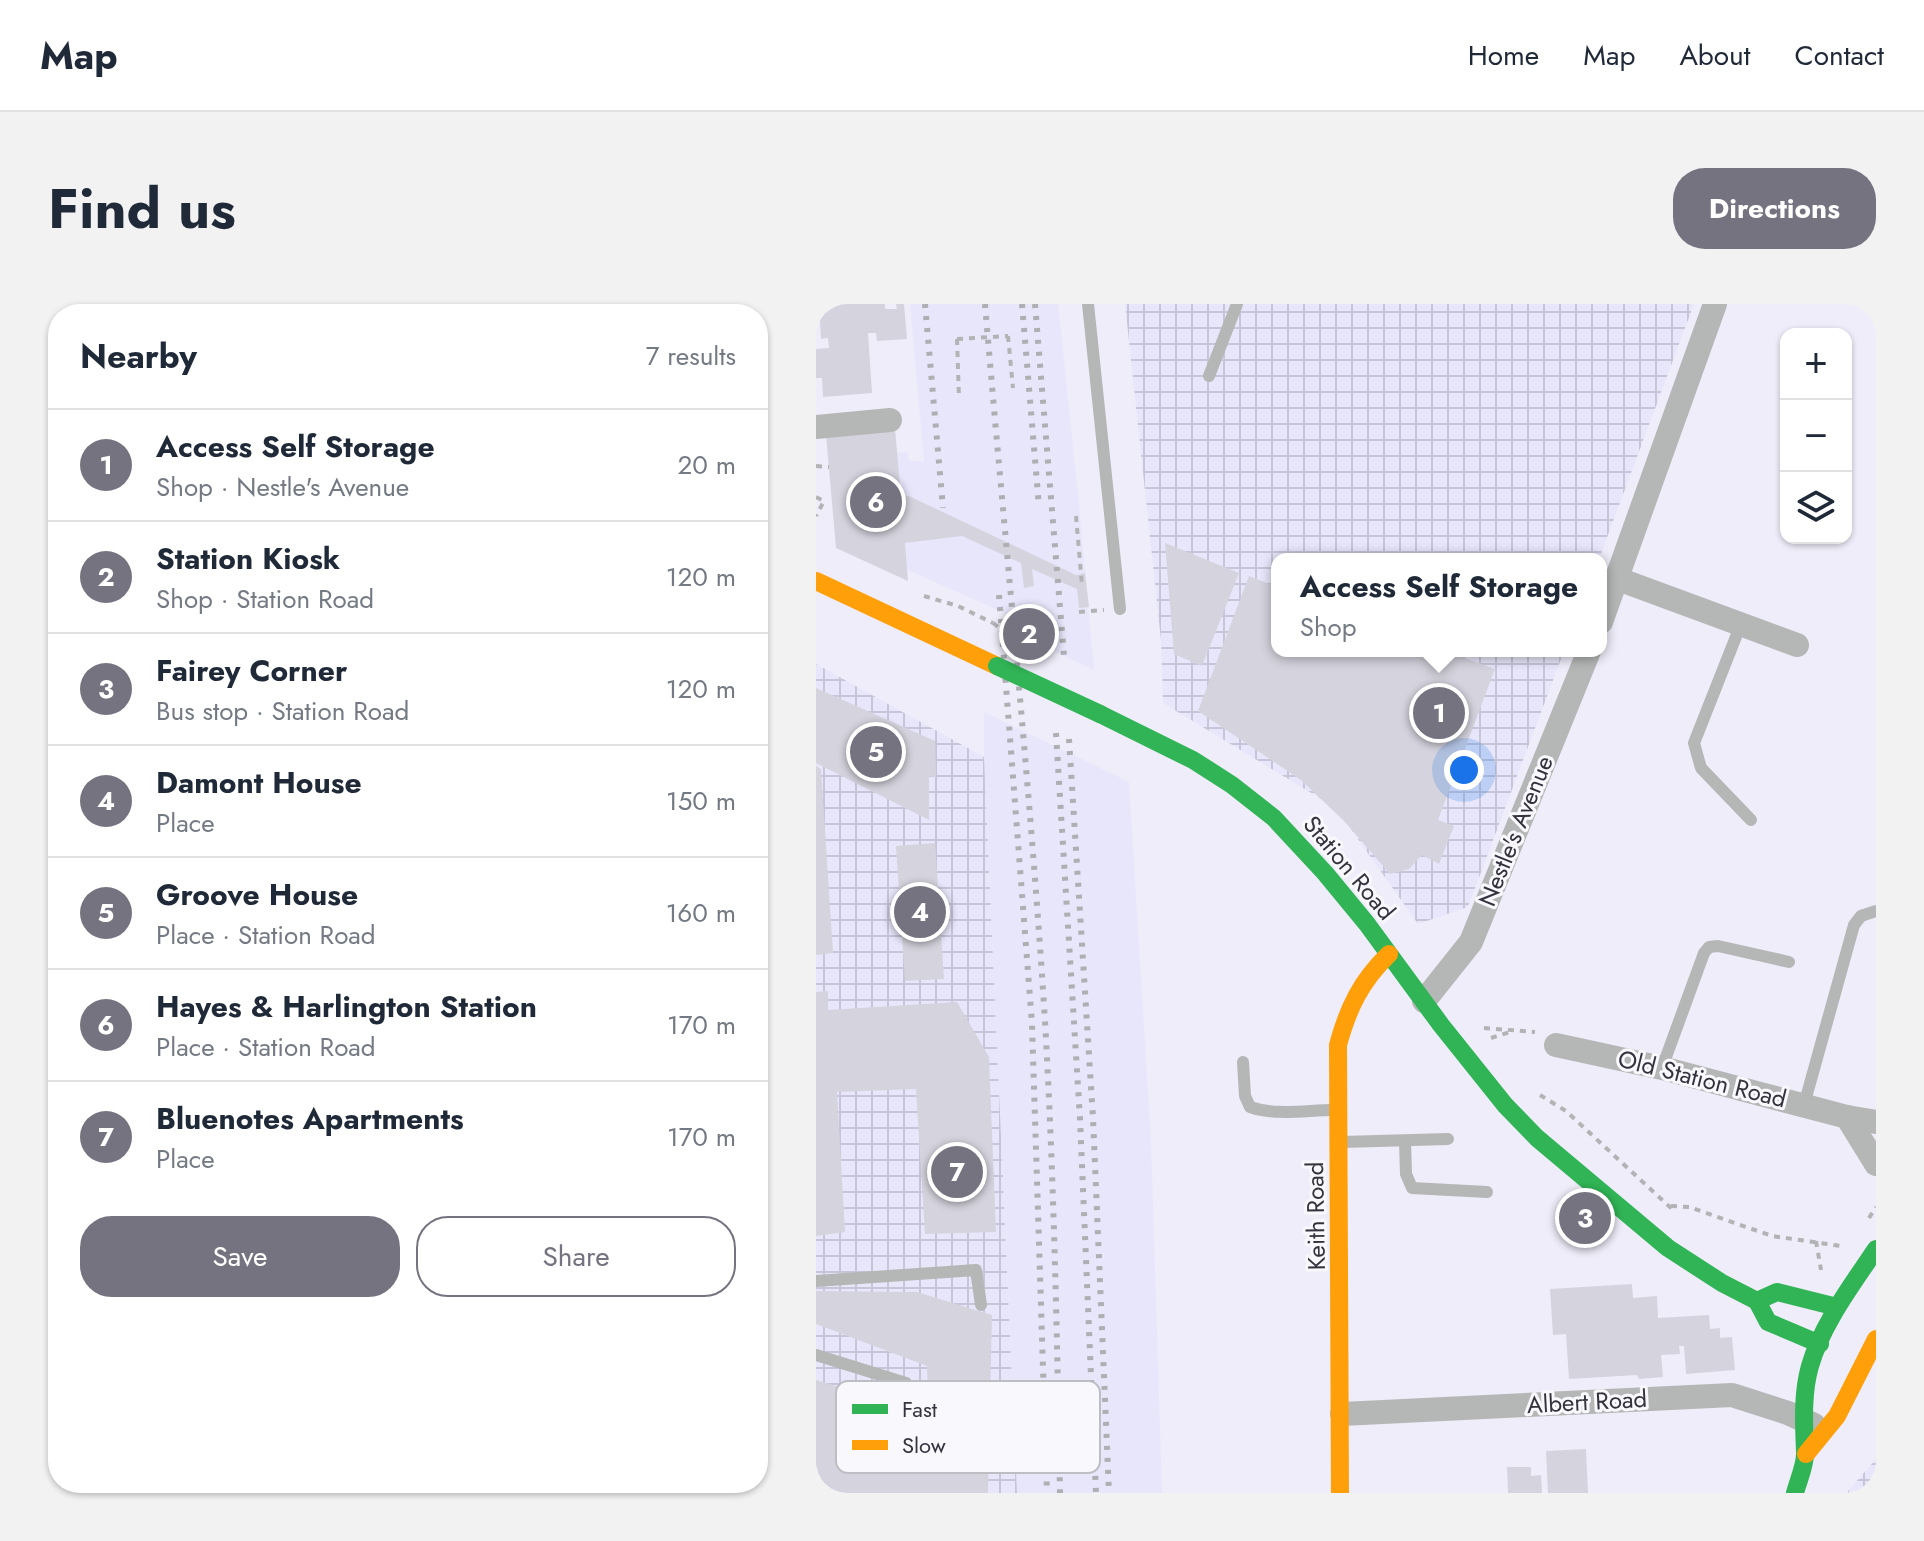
<!DOCTYPE html>
<html lang="en">
<head>
<meta charset="utf-8">
<style>
	body { margin:0; font-family:Jost,sans-serif; background:#f2f2f3; color:#1f2937 }
	.controls { position:absolute; right:24px; top:24px; display:grid; overflow:hidden; border-radius:16px; box-shadow:0 2px 6px #0004 }
	.controls button { width:72px; height:72px; display:grid; place-items:center; padding:0; border:0; border-bottom:2px solid #e0e1e3; background:#fff; color:#1f2937; font:40px sans-serif }
	.you { position:absolute; left:648px; top:466px; width:28px; height:28px; margin:-20px; border:6px solid #fff; border-radius:50%; background:#1a73e8; box-shadow:0 0 0 12px #1a73e833 }
	.badge { display:grid; place-items:center; width:52px; height:52px; border-radius:50%; background:#74737f; color:#fff; font-size:26px; font-weight:700 }
	.pin { position:absolute; translate:-50% -50%; border:4px solid #fff; box-shadow:0 2px 8px #0006 }
	.popup { position:absolute; left:455px; top:249px; width:336px; height:104px; box-sizing:border-box; display:grid; place-content:center; border-radius:16px; background:#fff; filter:drop-shadow(0 2px 6px #0005); font-size:26px; white-space:nowrap; color:#747a83 }
	.popup b { font-size:30px; color:#1f2937 }
	.popup::after { content:''; position:absolute; left:50%; top:100%; margin-left:-16px; border:16px solid transparent; border-top-color:#fff }
	.list { margin:0; padding:0; list-style:none }
	h2 { display:flex; justify-content:space-between; align-items:center; height:104px; margin:0; padding:0 32px; font-size:34px }
	h2 small { font-size:26px; font-weight:400; color:#747a83 }
	.list li { display:grid; grid-template-columns:52px 1fr auto; gap:24px; align-items:center; box-sizing:border-box; height:112px; padding:0 32px; border-top:2px solid #e0e1e3 }
	.list b { display:block; font-size:30px; white-space:nowrap }
	.list p { margin:0; font-size:26px; white-space:nowrap; color:#747a83 }
	.list em { font-size:26px; font-style:normal; color:#747a83 }
	.actions { display:flex; gap:16px; padding:24px 32px }
	.actions a { flex:1; padding:18px 0; border:2px solid #74737f; border-radius:32px; text-align:center; font-size:28px; color:#74737f }
	.actions .main { background:#74737f; color:#fff }
	.icon { flex:none; width:44px; height:44px; fill:none; stroke:currentColor; stroke-width:2; stroke-linecap:round; stroke-linejoin:round }
	.map { position:relative; flex:none; width:1060px; height:1189px; overflow:hidden; border-radius:32px }
	header { display:flex; align-items:center; gap:48px; box-sizing:border-box; height:112px; padding:0 40px; background:#fff; border-bottom:2px solid #e0e1e3 }
	header strong { font-size:38px }
	nav { display:flex; gap:44px; margin-inline-start:auto; font-size:28px }
	.intro { display:flex; align-items:center; justify-content:space-between; box-sizing:border-box; height:192px; padding:0 48px }
	h1 { margin:0; font-size:56px }
	.button { padding:20px 36px; border-radius:32px; background:#74737f; color:#fff; font-size:28px; font-weight:700 }
	main { display:flex; gap:48px; padding:0 48px }
	aside { flex:1; background:#fff; border-radius:32px; box-shadow:0 2px 6px #0004 }
	.map>svg:first-child { display:block }
	.built { fill:#e8e6fb }
	.industrial { fill:url(#industrial-grid) }
	.building { fill:#d5d4de }
	.lines { fill:none; stroke-linecap:round; stroke-linejoin:round }
	.path { stroke:#b2b3b5; stroke-width:4; stroke-dasharray:6 6; stroke-linecap:butt }
	.lane { stroke:#b5b7b6; stroke-width:12 }
	.street { stroke:#b5b7b6; stroke-width:24 }
	.fast { stroke:#30b455; stroke-width:18 }
	.slow { stroke:#ff9f0a; stroke-width:18 }
	.rail { stroke:#adafb2; stroke-width:6; stroke-dasharray:4 8; stroke-linecap:butt }
	.path-bridge { stroke:#b2b3b5; stroke-width:4; stroke-dasharray:6 6; stroke-linecap:butt }
	.fast-bridge { stroke:#30b455; stroke-width:18 }
	.labels { text-anchor:middle; stroke-width:6; stroke-linejoin:round; paint-order:stroke }
	.street-label { font-size:24px; fill:#33323d; stroke:#f8f8fd }
	.key { fill:#f8f8fd; stroke:#bdbdc3; stroke-width:2 }
	.key-label { font-size:22px; fill:#33323d }
</style>
</head>
<body>
<header>
<strong>Map</strong>
<nav><a>Home</a><a>Map</a><a>About</a><a>Contact</a></nav>
</header>
<div class="intro"><h1>Find us</h1><a class="button">Directions</a></div>
<main>
<aside>
<h2>Nearby<small>7 results</small></h2>
<ul class="list">
<li><span class="badge">1</span><div><b>Access Self Storage</b><p>Shop · Nestle's Avenue</p></div><em>20 m</em></li>
<li><span class="badge">2</span><div><b>Station Kiosk</b><p>Shop · Station Road</p></div><em>120 m</em></li>
<li><span class="badge">3</span><div><b>Fairey Corner</b><p>Bus stop · Station Road</p></div><em>120 m</em></li>
<li><span class="badge">4</span><div><b>Damont House</b><p>Place</p></div><em>150 m</em></li>
<li><span class="badge">5</span><div><b>Groove House</b><p>Place · Station Road</p></div><em>160 m</em></li>
<li><span class="badge">6</span><div><b>Hayes &amp; Harlington Station</b><p>Place · Station Road</p></div><em>170 m</em></li>
<li><span class="badge">7</span><div><b>Bluenotes Apartments</b><p>Place</p></div><em>170 m</em></li>
</ul>
<div class="actions"><a class="main">Save</a><a>Share</a></div>
</aside>
<div class="map">
<svg width="1060" height="1189" viewBox="0 0 1060 1189">
	<defs>
		<pattern id="industrial-grid" width="8" height="8" patternUnits="userSpaceOnUse" patternTransform="scale(2)"><rect width="8" height="8" fill="#e8e6fb"/><path d="M0 4h8M4 0v8" fill="none" stroke="#c7c6d8"/></pattern>
	</defs>
	<rect width="100%" height="100%" fill="#eeedf9"/>
	<g class="built">
		<path d="M94 0H242L263 200 278 366 229 343 222 299 207 300 200 314 92 266 20 244 79 125 81 149 91 148 93 157H108Z"/>
		<path d="M168 408 313 478 335 838 346 1189H201L168 453Z"/>
	</g>
	<g class="industrial">
		<path d="M309 0H878L783 255H461V347H748L652 603 602 620 520 504 347 399 345 336Z"/>
		<path d="M0 360 168 453 201 1189H0Z"/>
		<path d="M1060 1155V1189H1032V1187Z"/>
	</g>
	<g class="building">
		<path d="M3 0H69V5H81L80 0H88L91 35 61 37 60 29H52L56 89 7 93 6 74H0V45L13 44 12 34 5 35Z"/>
		<path d="M79 125 85 192H93L260 271 269 269 273 303 263 304 261 285 216 265 218 282 208 284 205 259 146 232 89 239 92 277 20 244 10 131Z"/>
		<path d="M349 239 423 269 386 362 358 350Z"/>
		<path d="M433 272 461 283V347H630L679 365 622 516 638 522 623 560 606 551 593 565 574 570 529 518 485 476 382 407Z"/>
		<path d="M0 384 119 437 120 473 113 472V516L0 459Z"/>
		<path d="M0 462 5 465 17 649 0 651Z"/>
		<path d="M119 539 128 675 89 677 80 542Z"/>
		<path d="M12 687V706L141 698 173 753 180 928 109 930 100 785 21 788 29 928 0 932V688Z"/>
		<path d="M816 980 817 994 841 992 842 1014 893 1011 894 1025 904 1024V1034L916 1033 919 1066 870 1070 868 1042H863L864 1050 845 1051 847 1073 823 1075 821 1071 753 1075 750 1030 737 1031 734 985Z"/>
		<path d="M0 987 101 988 176 1011 172 1189H0V1076L46 1090 45 1123 114 1146 111 1062 0 1020Z"/>
		<path d="M770 1145 772 1189H732L730 1147Z"/>
		<path d="M691 1163H715V1172L725 1171 726 1189H692Z"/>
	</g>
	<g class="lines">
		<g class="path">
			<path d="M192 32 197 84"/>
			<path d="M141 35 143 94"/>
			<path d="M0 162 13 163"/>
			<path d="M0 193 8 197 0 212"/>
			<path d="M260 212 266 281"/>
			<path d="M108 292 142 302 177 319"/>
			<path d="M263 308 288 306"/>
			<path d="M668 724 719 728"/>
			<path d="M675 734 697 727"/>
			<path d="M724 791 750 807 856 905"/>
			<path d="M855 902 873 903 956 932 1025 942"/>
			<path d="M1053 914 1060 903"/>
			<path d="M1000 937 1005 966"/>
		</g>
		<g class="lane">
			<path d="M272 0 304 305"/>
			<path d="M393 72 421 0"/>
			<path d="M925 320 878 439 885 464 935 516"/>
			<path d="M427 758 429 792 434 803C460 812 491 806 518 806"/>
			<path d="M846 764 888 649 893 643 902 642 973 658"/>
			<path d="M988 801 1038 621 1045 612 1060 607"/>
			<path d="M589 837 590 870 596 884 671 888"/>
			<path d="M526 838 632 835"/>
			<path d="M0 977 160 966 165 1001"/>
			<path d="M0 1051 90 1079"/>
		</g>
		<g class="street">
			<path d="M0 123 74 116"/>
			<path d="M802 275 981 341"/>
			<path d="M785 318 899 0"/>
			<path d="M608 697 655 638 773 347"/>
			<path d="M740 741 846 764 1031 813 1060 818"/>
			<path d="M1031 813 1060 860"/>
			<path d="M526 1110 916 1091 972 1109 998 1121"/>
		</g>
		<g class="fast">
			<path d="M284 410 377 456 416 481 458 514 509 569 551 620 625 721 689 801 721 834 852 944 906 979 941 997 952 1018 1004 1040"/>
			<path d="M941 997 961 988 1021 1003"/>
			<path d="M979 1189C982 1177 990 1160 989 1148 988 1120 986 1090 994 1062 1006 1020 1036 981 1060 945"/>
		</g>
		<g class="slow">
			<path d="M0 277 181 362"/>
			<path d="M990 1150 1021 1112 1060 1035"/>
			<path d="M524 1189 522 741C532 704 545 677 573 650"/>
		</g>
		<g class="rail">
			<path d="M109 0 127 204"/>
			<path d="M169 0C189 239 214 478 229 717 238 874 241 1032 244 1189"/>
			<path d="M206 0 223 203"/>
			<path d="M219 0 248 352"/>
			<path d="M183 291 216 720 231 1189"/>
			<path d="M240 429 264 815 280 1189"/>
			<path d="M253 435 277 814 293 1189"/>
		</g>
		<g class="path-bridge">
			<path d="M141 35 192 32"/>
			<path d="M177 319 197 334"/>
		</g>
		<path class="fast-bridge" d="M181 362 284 410"/>
	</g>
	<g class="labels">
		<g class="street-label">
			<text transform="translate(700 527) rotate(-68)" y="8">Nestle's Avenue</text>
			<text transform="translate(533 564) rotate(50)" y="8">Station Road</text>
			<text transform="translate(886 775) rotate(14)" y="8">Old Station Road</text>
			<text transform="translate(500 912) rotate(-91)" y="8">Keith Road</text>
			<text transform="translate(771 1098) rotate(-3)" y="8">Albert Road</text>
		</g>
	</g>
	<rect x="20" y="1077" width="264" height="92" rx="12" class="key"/>
	<rect x="36" y="1100" width="36" height="10" fill="#30b455"/>
	<rect x="36" y="1136" width="36" height="10" fill="#ff9f0a"/>
	<g class="key-label">
		<text x="86" y="1113">Fast</text>
		<text x="86" y="1149">Slow</text>
	</g>
</svg>
<div class="controls">
<button>+</button>
<button>−</button>
<button><svg class="icon" aria-label="layers" viewBox="0 0 24 24"><path d="M12 4l9 5-9 5-9-5zM3 14l9 5 9-5"/></svg></button>
</div>
<div class="you"></div>
<div class="pin badge" style="left:623px;top:409px">1</div>
<div class="popup"><b>Access Self Storage</b>Shop</div>
<div class="pin badge" style="left:213px;top:330px">2</div>
<div class="pin badge" style="left:769px;top:914px">3</div>
<div class="pin badge" style="left:104px;top:608px">4</div>
<div class="pin badge" style="left:60px;top:448px">5</div>
<div class="pin badge" style="left:60px;top:198px">6</div>
<div class="pin badge" style="left:141px;top:868px">7</div>
</div>
</main>
</body>
</html>
